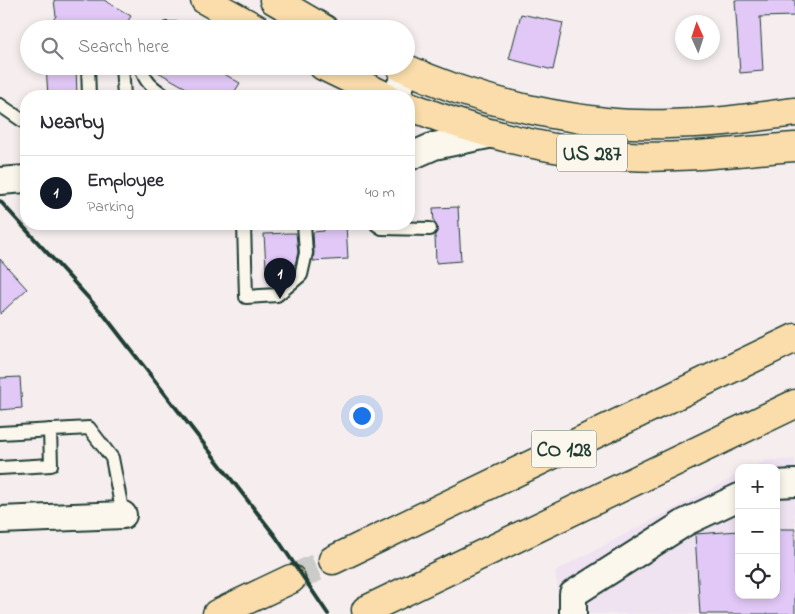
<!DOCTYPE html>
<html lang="en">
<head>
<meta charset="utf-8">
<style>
	body { margin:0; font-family:"Indie Flower",sans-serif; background:#f2f2f3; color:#2b2b33 }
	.controls { position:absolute; right:15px; bottom:15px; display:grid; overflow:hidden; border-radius:10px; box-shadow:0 2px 8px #0003 }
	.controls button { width:45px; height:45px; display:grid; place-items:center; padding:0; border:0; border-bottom:1px solid #e1e1e2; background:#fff; color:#2b2b33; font:25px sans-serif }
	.compass { position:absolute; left:675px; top:15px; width:45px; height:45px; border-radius:50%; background:#fff; box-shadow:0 2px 8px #0003; rotate:357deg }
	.you { position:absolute; left:361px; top:415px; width:18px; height:18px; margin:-12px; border:4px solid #fff; border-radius:50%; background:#1a73e8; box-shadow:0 0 0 8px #1a73e833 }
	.badge { display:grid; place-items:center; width:32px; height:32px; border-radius:50%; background:#111827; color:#fff; font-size:16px; font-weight:700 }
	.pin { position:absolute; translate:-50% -41px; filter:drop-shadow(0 1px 2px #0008) }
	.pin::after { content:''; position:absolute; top:26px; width:18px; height:15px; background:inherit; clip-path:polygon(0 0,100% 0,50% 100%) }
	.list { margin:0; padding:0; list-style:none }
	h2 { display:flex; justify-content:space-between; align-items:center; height:65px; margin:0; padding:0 20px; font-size:21px }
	h2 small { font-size:16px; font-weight:400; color:#7c7c81 }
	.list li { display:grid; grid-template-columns:32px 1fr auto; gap:15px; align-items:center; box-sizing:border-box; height:75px; padding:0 20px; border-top:1px solid #e1e1e2 }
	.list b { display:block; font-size:19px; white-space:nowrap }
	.list p { margin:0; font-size:16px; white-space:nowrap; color:#7c7c81 }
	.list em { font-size:16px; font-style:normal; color:#7c7c81 }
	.icon { flex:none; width:28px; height:28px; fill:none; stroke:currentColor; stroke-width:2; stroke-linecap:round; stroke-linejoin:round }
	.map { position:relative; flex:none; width:795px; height:614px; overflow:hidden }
	.search { position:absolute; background:#fff; box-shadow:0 2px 8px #0003; left:20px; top:20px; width:395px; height:55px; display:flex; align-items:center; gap:12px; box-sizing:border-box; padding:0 18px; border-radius:28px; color:#7c7c81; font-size:19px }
	.panel { position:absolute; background:#fff; box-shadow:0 2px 8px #0003; left:20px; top:90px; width:395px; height:140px; border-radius:20px }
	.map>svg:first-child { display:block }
	.built { fill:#f0e3f1 }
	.building { fill:#e1c8f7; stroke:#1f3d34 }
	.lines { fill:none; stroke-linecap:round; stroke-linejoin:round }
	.primary-tunnel { stroke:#cbcbc9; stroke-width:28; stroke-dasharray:28 14; stroke-linecap:butt }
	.service-casing { stroke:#1f3d34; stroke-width:16 }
	.minor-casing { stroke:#1f3d34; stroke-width:30 }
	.primary-casing { stroke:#1f3d34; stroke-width:31 }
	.service { stroke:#fbf7ec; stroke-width:12 }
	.minor { stroke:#fbf7ec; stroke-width:26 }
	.primary { stroke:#faddab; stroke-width:28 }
	.rail { stroke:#1f3d34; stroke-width:4 }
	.labels { text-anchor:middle; stroke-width:5; stroke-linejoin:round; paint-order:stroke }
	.shield { fill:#fbf7ec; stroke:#61756b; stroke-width:1 }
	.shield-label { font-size:21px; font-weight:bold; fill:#1f3d34 }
</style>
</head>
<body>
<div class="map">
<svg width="795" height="614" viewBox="0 0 795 614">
	<rect width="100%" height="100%" fill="#f6eeee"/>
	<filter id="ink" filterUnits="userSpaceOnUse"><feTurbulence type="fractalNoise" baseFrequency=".02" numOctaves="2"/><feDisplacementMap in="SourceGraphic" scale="10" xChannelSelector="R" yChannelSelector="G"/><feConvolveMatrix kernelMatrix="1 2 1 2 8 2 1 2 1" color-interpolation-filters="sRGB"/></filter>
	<g filter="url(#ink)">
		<path class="built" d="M795 459V614H561L555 571 739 474V595H776V468H752L766 460Z"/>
		<g class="building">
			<path d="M54 0H104L131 16 123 29H47L56 16Z"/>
			<path d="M735 0H795V16L760 17 763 71 740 73Z"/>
			<path d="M521 14 563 23 553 70 509 59Z"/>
			<path d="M46 66H76L77 96H48Z"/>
			<path d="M151 66H210L240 83 232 96H200L151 68Z"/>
			<path d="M458 207 461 261 436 263 435 235 438 229 434 222 433 208Z"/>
			<path d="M324 224H346L348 259 313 261 314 253 313 232 324 231Z"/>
			<path d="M289 233H296L298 252 295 265 266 267 264 234Z"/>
			<path d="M0 259 27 289 0 314Z"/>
			<path d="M20 377 22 408 0 410V378Z"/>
			<path d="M776 529H795V614H700L695 534 739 531V595H776Z"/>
		</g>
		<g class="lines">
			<path class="primary-tunnel" d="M291 579 333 560"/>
			<g class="service-casing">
				<g id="service">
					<path d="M167 29H179"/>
					<path d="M88 66 89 96"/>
					<path d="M122 66 124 96"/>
					<path d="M143 66 142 69C145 83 154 88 165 96"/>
					<path d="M0 105 26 123"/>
					<path d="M244 224 246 297 277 295 301 275 306 253 304 224"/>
					<path d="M376 224 382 228 430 229"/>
					<path d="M0 433 89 428 112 458 123 515"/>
					<path d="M0 468 51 465 50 430"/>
				</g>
			</g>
			<g class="minor-casing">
				<g id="minor">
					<path d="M395 96 408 70"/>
					<path d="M409 157 434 146 493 134"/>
					<path d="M0 181 26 179"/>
					<path d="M776 484 795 483"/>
					<path d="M0 520 123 515"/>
					<path d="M573 614V594L686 522 739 497"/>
				</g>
			</g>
			<g class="primary-casing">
				<g id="primary">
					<path d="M205 0 257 29"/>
					<path d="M274 0 324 29"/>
					<path d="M323 66 385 96"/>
					<path d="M400 66C464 96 535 114 605 122 640 126 677 124 712 122 740 120 767 115 795 112"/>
					<path d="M409 106C478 133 553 153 627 156 684 159 739 151 795 147"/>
					<path d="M333 560 795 338"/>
					<path d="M366 610 795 404"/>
					<path d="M217 614 291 579"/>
				</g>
			</g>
			<use href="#service" class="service"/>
			<use href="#minor" class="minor"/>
			<use href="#primary" class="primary"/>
			<path class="rail" d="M0 201 104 315 276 537 328 614"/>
		</g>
	</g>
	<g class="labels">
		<g class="shield">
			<rect x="557" y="134.5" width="70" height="37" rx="4"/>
			<rect x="531.5" y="430.5" width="65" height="37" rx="4"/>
		</g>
		<g class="shield-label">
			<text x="592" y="160">US 287</text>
			<text x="564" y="456">CO 128</text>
		</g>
	</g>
</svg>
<div class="controls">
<button>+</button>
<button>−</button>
<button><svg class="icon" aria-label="locate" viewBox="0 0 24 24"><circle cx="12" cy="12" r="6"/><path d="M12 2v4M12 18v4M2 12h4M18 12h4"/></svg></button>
</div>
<svg class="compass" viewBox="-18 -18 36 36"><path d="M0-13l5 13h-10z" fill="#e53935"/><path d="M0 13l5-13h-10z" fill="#7c7c81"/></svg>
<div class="you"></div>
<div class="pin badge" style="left:280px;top:299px">1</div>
<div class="search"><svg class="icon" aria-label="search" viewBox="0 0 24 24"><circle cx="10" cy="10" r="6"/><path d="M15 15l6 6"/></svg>Search here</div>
<section class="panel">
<h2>Nearby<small></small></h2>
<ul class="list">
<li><span class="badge">1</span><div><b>Employee</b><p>Parking</p></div><em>40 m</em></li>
</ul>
</section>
</div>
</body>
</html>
